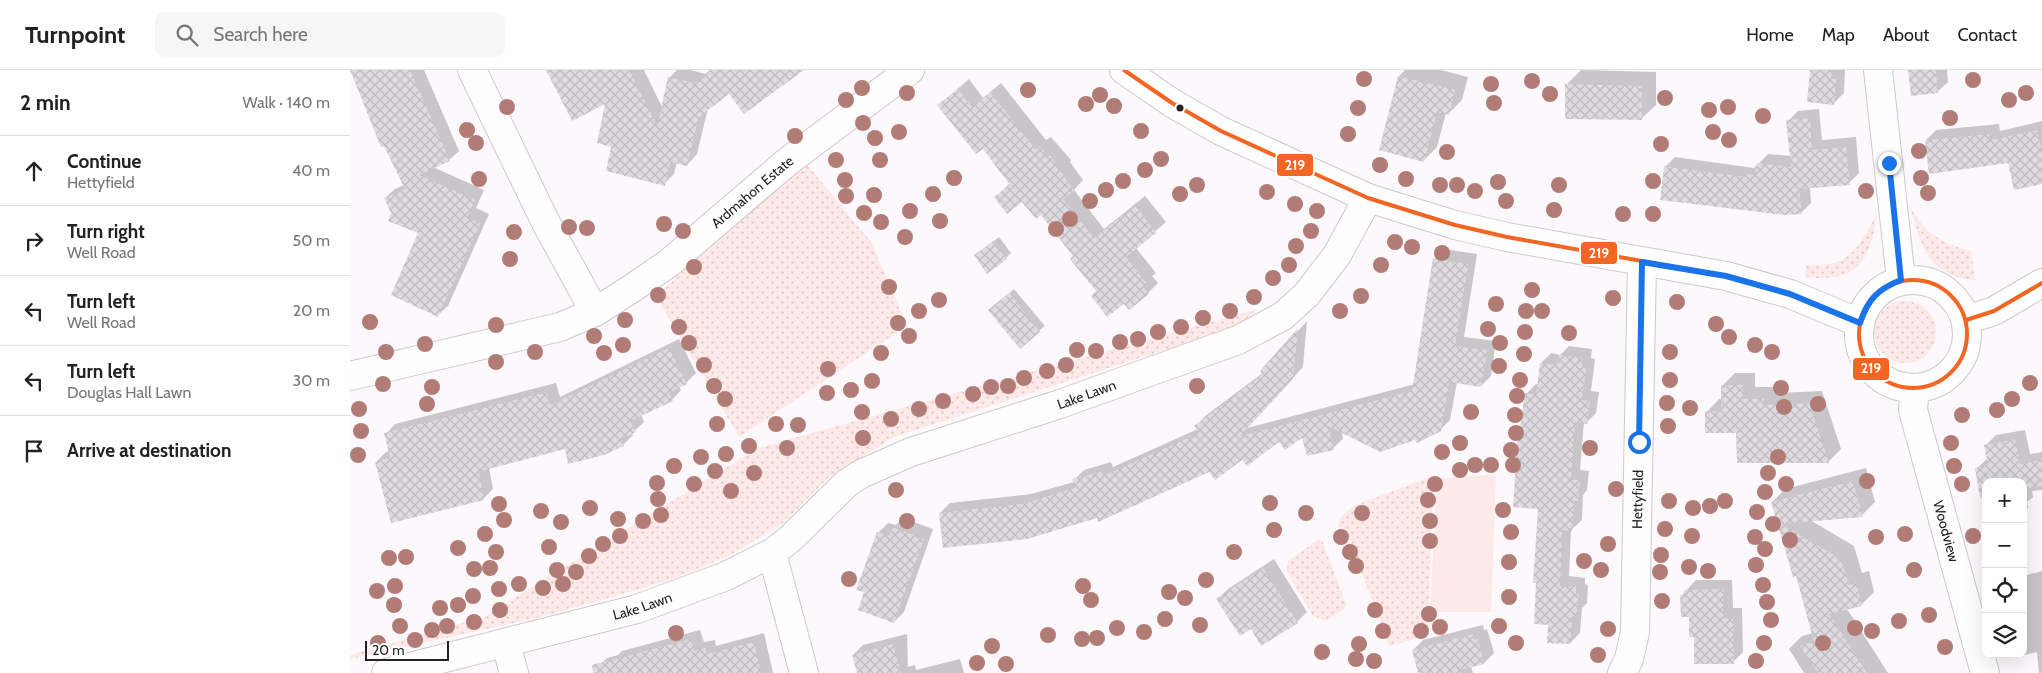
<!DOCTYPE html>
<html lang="en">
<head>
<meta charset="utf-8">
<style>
	body { margin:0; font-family:Cabin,sans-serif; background:#f6f6f6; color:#222 }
	.controls { position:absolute; right:15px; bottom:15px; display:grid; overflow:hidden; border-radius:10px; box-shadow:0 5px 20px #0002 }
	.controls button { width:45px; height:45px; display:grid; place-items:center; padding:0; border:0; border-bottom:1px solid #e0e0e0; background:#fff; color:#222; font:25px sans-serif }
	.scale { position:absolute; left:15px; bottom:12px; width:84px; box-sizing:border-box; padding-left:5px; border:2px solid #252225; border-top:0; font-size:14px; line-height:18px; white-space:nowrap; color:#252225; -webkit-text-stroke:4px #fff; paint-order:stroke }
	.stop { position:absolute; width:15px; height:15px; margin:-11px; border:4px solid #1a73e8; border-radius:50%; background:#fff }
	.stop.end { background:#1a73e8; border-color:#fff; box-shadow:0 1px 5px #0008 }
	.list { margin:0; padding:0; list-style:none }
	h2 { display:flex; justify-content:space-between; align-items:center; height:65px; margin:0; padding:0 20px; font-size:21px }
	h2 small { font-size:16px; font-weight:400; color:#767676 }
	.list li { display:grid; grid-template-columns:32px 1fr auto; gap:15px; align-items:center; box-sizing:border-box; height:70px; padding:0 20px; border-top:1px solid #e0e0e0 }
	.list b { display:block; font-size:19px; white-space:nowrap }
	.list p { margin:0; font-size:16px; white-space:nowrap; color:#767676 }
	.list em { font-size:16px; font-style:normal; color:#767676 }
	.icon { flex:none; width:28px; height:28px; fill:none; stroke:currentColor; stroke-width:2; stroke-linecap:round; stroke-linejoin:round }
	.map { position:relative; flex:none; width:1692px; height:603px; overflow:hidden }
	header { display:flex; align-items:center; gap:30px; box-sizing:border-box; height:70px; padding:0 25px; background:#fff; border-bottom:1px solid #e0e0e0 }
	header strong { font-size:24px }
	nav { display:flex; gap:28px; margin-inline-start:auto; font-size:18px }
	.search { width:350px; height:45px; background:#f6f6f6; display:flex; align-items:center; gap:12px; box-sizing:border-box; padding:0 18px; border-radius:10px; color:#767676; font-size:19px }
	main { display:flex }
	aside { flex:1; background:#fff }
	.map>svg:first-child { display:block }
	.grass { fill:url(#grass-dots) }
	.pitch { fill:#fde9e7 }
	.shadow { fill:#0003 }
	.building { fill:url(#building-cross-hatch) }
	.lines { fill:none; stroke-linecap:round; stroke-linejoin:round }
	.street-casing { stroke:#ccc9cc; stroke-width:30 }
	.secondary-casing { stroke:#ccc9cc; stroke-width:30 }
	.street { stroke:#fffeff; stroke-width:28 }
	.secondary { stroke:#fffeff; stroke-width:28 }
	.bus-1-casing { stroke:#fff; stroke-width:8 }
	.bus-1 { stroke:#f26522; stroke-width:4 }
	.tree { fill:#b07c75 }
	.route { stroke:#1a73e8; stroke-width:6 }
	.bus-dot { fill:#252225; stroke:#fff; stroke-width:2 }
	.labels { text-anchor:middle; stroke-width:4; stroke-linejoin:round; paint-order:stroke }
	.street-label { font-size:14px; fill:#252225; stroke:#fff }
	.line-badge { stroke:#fff; stroke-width:2 }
	.badge-label { font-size:14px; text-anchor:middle; font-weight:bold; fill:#fff }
</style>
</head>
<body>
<header>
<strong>Turnpoint</strong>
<div class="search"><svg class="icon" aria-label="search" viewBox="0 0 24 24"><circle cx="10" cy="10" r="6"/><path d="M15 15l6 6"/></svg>Search here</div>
<nav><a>Home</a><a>Map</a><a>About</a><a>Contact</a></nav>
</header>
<main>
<aside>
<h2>2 min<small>Walk · 140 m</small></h2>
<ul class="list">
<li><svg class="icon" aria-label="ahead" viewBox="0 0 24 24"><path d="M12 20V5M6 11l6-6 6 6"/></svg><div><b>Continue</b><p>Hettyfield</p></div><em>40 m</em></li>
<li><svg class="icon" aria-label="right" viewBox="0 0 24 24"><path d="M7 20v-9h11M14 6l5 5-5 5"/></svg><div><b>Turn right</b><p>Well Road</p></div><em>50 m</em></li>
<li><svg class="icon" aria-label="left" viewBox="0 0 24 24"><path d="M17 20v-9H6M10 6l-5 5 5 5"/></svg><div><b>Turn left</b><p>Well Road</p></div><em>20 m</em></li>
<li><svg class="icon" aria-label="left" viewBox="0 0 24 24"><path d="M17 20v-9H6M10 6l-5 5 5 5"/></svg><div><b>Turn left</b><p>Douglas Hall Lawn</p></div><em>30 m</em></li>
<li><svg class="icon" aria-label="arrive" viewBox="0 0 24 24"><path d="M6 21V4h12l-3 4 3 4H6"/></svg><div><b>Arrive at destination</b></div></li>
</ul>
</aside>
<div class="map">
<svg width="1692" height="603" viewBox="0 0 1692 603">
	<defs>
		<pattern id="grass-dots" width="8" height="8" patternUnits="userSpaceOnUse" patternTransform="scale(1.25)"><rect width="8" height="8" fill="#fde9e7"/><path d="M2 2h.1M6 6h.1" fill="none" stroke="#d9c8c6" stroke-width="1.8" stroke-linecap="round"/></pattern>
		<pattern id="building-cross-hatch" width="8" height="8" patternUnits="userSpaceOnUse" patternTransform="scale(1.25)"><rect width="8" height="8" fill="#dddbdf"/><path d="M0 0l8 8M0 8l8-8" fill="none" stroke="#bebcbf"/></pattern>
	</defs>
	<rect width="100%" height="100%" fill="#fcf8fc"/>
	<g class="grass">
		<path d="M456 93 521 172 557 256 389 367 308 230 314 219 424 117Z"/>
		<path d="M1560 137C1575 163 1592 174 1621 181L1625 210C1578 206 1571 176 1560 137Z"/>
		<path d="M1527 143C1521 191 1508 213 1455 207L1456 195C1464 195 1472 195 1480 194 1505 190 1517 162 1527 143Z"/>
		<circle cx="1555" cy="262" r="31"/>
		<path d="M905 240 889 256 544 367 478 408 433 453 384 483 351 498 307 514 191 547 0 589V585L134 547 408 378Z"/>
		<path d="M1083 406 1078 565 1039 576 998 465 993 467 988 455 990 448 1003 436Z"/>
		<path d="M969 469 973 473 996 534 993 540 975 551 963 546 937 502 938 491Z"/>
	</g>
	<path class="pitch" d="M1146 404 1141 542H1080L1087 409Z"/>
	<g class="shadow">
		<path d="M1 0H74L109 81 99 90 83 97 134 120 126 138 139 144 98 236 88 245 70 163 42 143 35 128 45 119 54 115Z"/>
		<path d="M198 0H294L312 37 319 8 327 0H340L356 4 361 0H452L379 22 358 38 347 84 337 95 327 92 324 104 314 114 263 76 257 31Z"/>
		<path d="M1055 0H1091L1118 7 1112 30 1098 44 1096 43 1087 77 1074 90 1031 79 1049 6Z"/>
		<path d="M1231 0 1306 2V35L1291 49 1216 15Z"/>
		<path d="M1461 0H1495L1494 23 1484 33Z"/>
		<path d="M1559 0H1597L1598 12 1587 22Z"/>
		<path d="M619 9 633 28 651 13 696 70 701 67 721 90 720 92 733 110 724 120 754 159 795 126 816 152 786 178 806 203 802 206 808 213 798 223 774 232 748 221 725 186 691 144 673 130 646 127 660 113 633 77 589 35Z"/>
		<path d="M1469 39 1472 70 1506 67 1509 103 1499 113 1460 117 1461 133 1451 143 1315 97 1325 87 1404 98 1418 84 1441 86 1438 51 1448 41Z"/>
		<path d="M1692 51V112L1659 92 1576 70 1586 60 1649 54 1650 61Z"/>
		<path d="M649 167 661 183 656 188 625 185Z"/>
		<path d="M1094 179 1127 184 1114 267 1146 271 1141 306 1131 316 1107 312 1100 350 1090 360 1066 368 991 361 993 369 983 378 953 366 929 370 892 388 747 447 590 443 600 433 681 424 724 412V410L734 400 761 392 763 397 848 359 846 356 855 346 914 302 912 301 957 251 953 297 897 358 1065 314 1084 189Z"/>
		<path d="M664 219 695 256 670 277 645 236Z"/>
		<path d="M329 269 346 303 336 313 329 316 331 320 322 330 291 344 294 352 282 363 283 365 273 375 216 378 139 397 143 419 133 429 26 392 36 382 40 381 36 364 45 354 206 313 210 327Z"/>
		<path d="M1219 276 1242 279 1241 288 1245 289 1241 321 1249 322 1246 343 1236 353 1234 352 1230 400 1239 401 1237 420 1233 425 1232 450 1221 460 1219 506 1235 508V514L1238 515 1237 533 1232 538 1230 563 1220 573 1199 554 1189 438 1176 324 1186 314H1188L1191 293 1201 283 1210 285Z"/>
		<path d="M1385 303H1405V317H1426V323L1472 321 1491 379 1478 392 1387 361 1357 342 1369 329H1373V315Z"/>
		<path d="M1675 360 1680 384 1692 382V420L1682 421 1683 427 1677 432 1678 438 1673 443V412H1636V429L1632 430 1626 399 1638 388 1636 375 1646 365Z"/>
		<path d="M1516 398 1525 432 1512 445 1460 450 1504 476 1512 503 1519 501 1524 522 1511 535 1497 539 1538 603H1454L1439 579 1452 566 1463 563 1447 504 1422 432 1435 419Z"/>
		<path d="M553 448 583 459 554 542 544 552 516 522 528 463 538 453 546 455Z"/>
		<path d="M924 489 957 542 947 552 901 557 867 529 878 519Z"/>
		<path d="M1692 501V603H1689L1687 582 1674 585 1673 581V506Z"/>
		<path d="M1346 510H1382L1383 538H1392L1393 582 1383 592 1345 565 1340 546 1332 525Z"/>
		<path d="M1133 555 1134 560 1137 559 1144 583 1134 593 1121 596 1123 603H1069L1063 580 1073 570Z"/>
		<path d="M350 560 354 572 365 570 366 576 414 563 423 603H252L247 598 257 588 268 585 272 581Z"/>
		<path d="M557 564 558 597 565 595 566 600 610 589 614 603H508L503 585 513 575Z"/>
	</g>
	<g class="building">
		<path d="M0 0H60L100 91 69 105 125 130 117 148 130 154 88 247 41 225 68 163 38 151 41 143 34 128 55 119 34 76 31 77Z"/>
		<path d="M196 0H279L307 56 318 7 345 13 360 0H454L394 44 379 24 349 47 337 96 320 92 315 116 256 101 261 77 247 73 255 34 222 51Z"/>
		<path d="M1460 0H1482L1481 9H1486L1484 35 1457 32Z"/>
		<path d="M1558 0H1586L1588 23 1561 26Z"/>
		<path d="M1048 6 1105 20 1099 45 1087 42 1074 92 1029 80Z"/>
		<path d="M1215 14 1292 16V50L1215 49Z"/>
		<path d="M608 19 622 37 640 22 686 80 690 76 698 87 700 85 724 121 713 129 744 168 785 135 806 163 776 187 797 214 793 217 799 224 779 240 774 234 757 247 741 226 746 221 720 189 723 186 691 145 686 149 672 132 657 144 644 127 660 115 633 79 626 84 587 35Z"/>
		<path d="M1460 48 1462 80 1496 77 1500 115 1449 119 1452 144 1435 145 1310 130 1314 96 1395 107V104L1405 105 1407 93 1441 97 1436 50Z"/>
		<path d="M1687 60 1692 81V114L1664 120 1658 93 1579 104 1575 70 1639 64 1640 70Z"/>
		<path d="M644 171 657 189 637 204 624 185Z"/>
		<path d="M1083 188 1118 194 1105 276 1137 280 1131 317 1099 312 1091 361 1067 373 1065 370 1030 382 978 356 984 380 957 386 952 368 935 380 929 372 897 396 892 390 865 410 859 402 748 452 747 448 677 469 593 478 589 443 671 434 725 418 722 409 752 401 753 406 849 363 844 356 913 304 910 301 948 258 943 309 890 366 1062 321Z"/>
		<path d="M659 223 690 262 670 279 638 240Z"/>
		<path d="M319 278 337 314 319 323 323 331 280 351 286 362 271 369 274 376 254 385 218 394 215 379 131 401 129 403 134 430 41 453 25 392 40 387 34 363 197 322 200 335Z"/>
		<path d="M1208 285 1233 288 1232 298H1236L1232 330 1240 331 1237 354 1225 352 1221 410H1230L1228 431H1224L1222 461 1212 460 1210 516 1226 517V524H1229L1227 544 1222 547 1221 574 1197 573 1198 555 1184 554 1186 513H1183L1188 439 1163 437 1167 378 1175 323 1186 325 1190 293 1207 295Z"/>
		<path d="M1371 315H1393V329H1414V335L1459 333 1479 393H1387L1386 363H1355V341H1371Z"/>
		<path d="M1665 369 1670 394 1692 390V416L1673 420V412H1636V427L1630 428 1625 398 1638 396 1634 375Z"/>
		<path d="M1503 411 1513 447 1431 454 1491 489 1499 515 1506 513 1512 536 1479 544 1517 603H1468L1450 576 1464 572 1446 506 1443 507 1421 432Z"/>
		<path d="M542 457 574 469 544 553 508 540 514 522 506 520 527 462 539 466Z"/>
		<path d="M913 498 948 553 911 576 901 559 890 566 866 529Z"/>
		<path d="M1373 519V548H1383L1384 594H1344V567H1339V547H1331L1330 525H1334V520Z"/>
		<path d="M1123 564 1124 570 1128 569 1134 594 1110 600 1111 603H1068L1062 580Z"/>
		<path d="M341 569 344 581 355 578 357 584 404 572 411 603H243L242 595Z"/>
		<path d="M543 574 551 603H507L502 585Z"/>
	</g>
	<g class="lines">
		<g class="street-casing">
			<g id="street">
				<path d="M122 0 196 153 245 242"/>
				<path d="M1528 0 1551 210"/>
				<path id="s1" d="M0 306 210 257 245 242 281 219 319 193 437 92 560 0"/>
				<path id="s2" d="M1565 318 1563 340 1635 603"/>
				<path d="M422 483 454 603"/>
				<path d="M156 574 164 603"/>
				<path id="s3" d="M36 603 287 539 376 506 422 483 440 469 497 413 511 404 561 382 710 334 888 270 933 246 957 224 987 185 1018 128"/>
				<path id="s4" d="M1272 603 1279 589 1285 562 1292 192"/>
			</g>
		</g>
		<g class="secondary-casing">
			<g id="secondary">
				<path d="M774 0 822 33 871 61 1018 128 1105 155 1157 167 1376 206 1440 224 1510 253"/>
				<circle cx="1563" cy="264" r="54"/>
				<path d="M1616 250 1644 241 1692 213"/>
			</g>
		</g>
		<use href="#street" class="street"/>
		<use href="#secondary" class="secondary"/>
		<g class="bus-1-casing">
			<g id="bus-1">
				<path d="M774 0 822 33 871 61 1018 128 1105 155 1157 167 1376 206 1440 224 1510 253"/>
				<circle cx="1563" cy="264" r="54"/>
				<path d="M1616 250 1644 241 1692 213"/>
			</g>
		</g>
		<use href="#bus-1" class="bus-1"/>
	</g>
	<g class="tree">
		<circle cx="1014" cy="9" r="8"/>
		<circle cx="1623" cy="10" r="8"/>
		<circle cx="1182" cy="11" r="8"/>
		<circle cx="1141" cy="14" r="8"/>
		<circle cx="512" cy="18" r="8"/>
		<circle cx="678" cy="20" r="8"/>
		<circle cx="557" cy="23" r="8"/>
		<circle cx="1676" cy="23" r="8"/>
		<circle cx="1200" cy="24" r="8"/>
		<circle cx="750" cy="25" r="8"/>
		<circle cx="1315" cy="28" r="8"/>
		<circle cx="496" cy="30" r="8"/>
		<circle cx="1659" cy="30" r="8"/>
		<circle cx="1144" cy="33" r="8"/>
		<circle cx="736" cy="34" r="8"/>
		<circle cx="764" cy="36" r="8"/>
		<circle cx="157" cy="37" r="8"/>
		<circle cx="1378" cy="37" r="8"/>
		<circle cx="1008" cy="38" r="8"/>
		<circle cx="1359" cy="40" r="8"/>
		<circle cx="1413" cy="46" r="8"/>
		<circle cx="1600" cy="48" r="8"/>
		<circle cx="513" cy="53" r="8"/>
		<circle cx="117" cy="60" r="8"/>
		<circle cx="791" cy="61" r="8"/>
		<circle cx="549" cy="62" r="8"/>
		<circle cx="1363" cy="62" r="8"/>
		<circle cx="998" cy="64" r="8"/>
		<circle cx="445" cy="66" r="8"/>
		<circle cx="525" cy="68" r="8"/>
		<circle cx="1379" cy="70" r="8"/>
		<circle cx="126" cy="73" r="8"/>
		<circle cx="1311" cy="74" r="8"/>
		<circle cx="1569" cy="81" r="8"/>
		<circle cx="1097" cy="82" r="8"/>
		<circle cx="811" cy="89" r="8"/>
		<circle cx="486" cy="90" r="8"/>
		<circle cx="530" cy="90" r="8"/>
		<circle cx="1030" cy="95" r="8"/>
		<circle cx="795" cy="100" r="8"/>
		<circle cx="604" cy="108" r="8"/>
		<circle cx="1571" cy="108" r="8"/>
		<circle cx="129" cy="109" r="8"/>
		<circle cx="1056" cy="109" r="8"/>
		<circle cx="495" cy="110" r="8"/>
		<circle cx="773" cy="111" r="8"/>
		<circle cx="1303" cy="111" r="8"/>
		<circle cx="1148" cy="112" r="8"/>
		<circle cx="847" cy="115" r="8"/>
		<circle cx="1090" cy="115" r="8"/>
		<circle cx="1107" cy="115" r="8"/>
		<circle cx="1209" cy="115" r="8"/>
		<circle cx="756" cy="120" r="8"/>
		<circle cx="1125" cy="121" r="8"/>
		<circle cx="1516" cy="121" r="8"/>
		<circle cx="917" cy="122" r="8"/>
		<circle cx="1578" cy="123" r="8"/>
		<circle cx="583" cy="124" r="8"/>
		<circle cx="830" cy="124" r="8"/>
		<circle cx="524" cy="125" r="8"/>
		<circle cx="496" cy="126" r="8"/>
		<circle cx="740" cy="131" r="8"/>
		<circle cx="1156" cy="131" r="8"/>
		<circle cx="945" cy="134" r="8"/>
		<circle cx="1204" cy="140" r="8"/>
		<circle cx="560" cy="141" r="8"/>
		<circle cx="967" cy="141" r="8"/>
		<circle cx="514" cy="143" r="8"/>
		<circle cx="1273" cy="144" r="8"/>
		<circle cx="1303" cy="144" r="8"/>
		<circle cx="720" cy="149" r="8"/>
		<circle cx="590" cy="151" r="8"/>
		<circle cx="531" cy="152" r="8"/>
		<circle cx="314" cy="154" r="8"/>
		<circle cx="219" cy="157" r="8"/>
		<circle cx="237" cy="158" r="8"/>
		<circle cx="706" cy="159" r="8"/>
		<circle cx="333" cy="161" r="8"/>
		<circle cx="961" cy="161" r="8"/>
		<circle cx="164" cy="162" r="8"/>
		<circle cx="555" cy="167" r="8"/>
		<circle cx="1045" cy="172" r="8"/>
		<circle cx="946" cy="176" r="8"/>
		<circle cx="1062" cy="177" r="8"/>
		<circle cx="1092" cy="183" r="8"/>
		<circle cx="160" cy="189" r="8"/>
		<circle cx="939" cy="195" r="8"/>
		<circle cx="1031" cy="195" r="8"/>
		<circle cx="344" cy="197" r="8"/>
		<circle cx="923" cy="208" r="8"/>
		<circle cx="539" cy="217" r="8"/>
		<circle cx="1182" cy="220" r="8"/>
		<circle cx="308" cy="225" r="8"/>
		<circle cx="1011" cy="226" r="8"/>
		<circle cx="904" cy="227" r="8"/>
		<circle cx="1263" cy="228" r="8"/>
		<circle cx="589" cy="230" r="8"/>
		<circle cx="1327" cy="232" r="8"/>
		<circle cx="1146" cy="234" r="8"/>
		<circle cx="569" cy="241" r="8"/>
		<circle cx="880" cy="241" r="8"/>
		<circle cx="990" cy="241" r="8"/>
		<circle cx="1176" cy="241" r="8"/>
		<circle cx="1192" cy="241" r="8"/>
		<circle cx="853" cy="248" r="8"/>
		<circle cx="275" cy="250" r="8"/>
		<circle cx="20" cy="252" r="8"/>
		<circle cx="548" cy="253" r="8"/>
		<circle cx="1366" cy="254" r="8"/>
		<circle cx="146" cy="255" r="8"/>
		<circle cx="329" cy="257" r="8"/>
		<circle cx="831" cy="257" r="8"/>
		<circle cx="1138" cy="259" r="8"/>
		<circle cx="808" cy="262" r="8"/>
		<circle cx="1175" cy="262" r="8"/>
		<circle cx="1219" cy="263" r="8"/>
		<circle cx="244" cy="266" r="8"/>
		<circle cx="559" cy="266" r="8"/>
		<circle cx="1379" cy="267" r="8"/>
		<circle cx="788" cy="269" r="8"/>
		<circle cx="770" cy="272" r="8"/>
		<circle cx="339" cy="273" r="8"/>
		<circle cx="1150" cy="273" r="8"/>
		<circle cx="75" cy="274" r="8"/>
		<circle cx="273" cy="275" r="8"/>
		<circle cx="1405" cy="275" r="8"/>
		<circle cx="727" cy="280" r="8"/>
		<circle cx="746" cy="281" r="8"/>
		<circle cx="36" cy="282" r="8"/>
		<circle cx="185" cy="282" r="8"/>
		<circle cx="1320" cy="282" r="8"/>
		<circle cx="1422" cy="282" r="8"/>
		<circle cx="254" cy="283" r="8"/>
		<circle cx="531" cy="283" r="8"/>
		<circle cx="1174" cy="284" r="8"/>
		<circle cx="146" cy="292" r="8"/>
		<circle cx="354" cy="295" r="8"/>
		<circle cx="716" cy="295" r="8"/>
		<circle cx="1149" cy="296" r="8"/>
		<circle cx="478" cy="299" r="8"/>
		<circle cx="697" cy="301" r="8"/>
		<circle cx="674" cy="308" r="8"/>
		<circle cx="1170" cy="310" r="8"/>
		<circle cx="1320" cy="310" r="8"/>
		<circle cx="522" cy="311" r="8"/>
		<circle cx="1680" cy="313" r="8"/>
		<circle cx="33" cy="314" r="8"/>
		<circle cx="364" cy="316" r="8"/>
		<circle cx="658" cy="316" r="8"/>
		<circle cx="847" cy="316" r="8"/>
		<circle cx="82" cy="317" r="8"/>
		<circle cx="641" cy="317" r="8"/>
		<circle cx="1431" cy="318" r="8"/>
		<circle cx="501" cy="320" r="8"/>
		<circle cx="477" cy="323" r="8"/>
		<circle cx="623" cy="324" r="8"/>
		<circle cx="1167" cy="326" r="8"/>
		<circle cx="375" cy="329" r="8"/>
		<circle cx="1662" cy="329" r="8"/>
		<circle cx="593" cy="331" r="8"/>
		<circle cx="1317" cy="333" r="8"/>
		<circle cx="77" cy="334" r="8"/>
		<circle cx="1468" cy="334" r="8"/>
		<circle cx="1434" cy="337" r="8"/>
		<circle cx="1340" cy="338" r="8"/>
		<circle cx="9" cy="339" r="8"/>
		<circle cx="569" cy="339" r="8"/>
		<circle cx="1647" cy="340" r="8"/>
		<circle cx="512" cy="342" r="8"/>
		<circle cx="1121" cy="342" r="8"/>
		<circle cx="1165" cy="345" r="8"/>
		<circle cx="1612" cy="345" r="8"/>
		<circle cx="541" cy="349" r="8"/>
		<circle cx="367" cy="354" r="8"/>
		<circle cx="426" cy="354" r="8"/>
		<circle cx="448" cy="355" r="8"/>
		<circle cx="1318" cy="356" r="8"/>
		<circle cx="11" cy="361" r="8"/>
		<circle cx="1166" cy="363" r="8"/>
		<circle cx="513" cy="368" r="8"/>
		<circle cx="1110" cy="373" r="8"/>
		<circle cx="1601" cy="373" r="8"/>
		<circle cx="399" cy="376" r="8"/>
		<circle cx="437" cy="378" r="8"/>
		<circle cx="1240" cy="378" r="8"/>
		<circle cx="1161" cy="380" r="8"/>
		<circle cx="1092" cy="382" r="8"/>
		<circle cx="376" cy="384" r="8"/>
		<circle cx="8" cy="385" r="8"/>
		<circle cx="351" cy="387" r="8"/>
		<circle cx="1428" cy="387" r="8"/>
		<circle cx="1125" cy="395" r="8"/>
		<circle cx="1141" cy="395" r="8"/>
		<circle cx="1163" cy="395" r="8"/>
		<circle cx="324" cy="396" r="8"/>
		<circle cx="1604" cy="396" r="8"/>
		<circle cx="1110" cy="400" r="8"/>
		<circle cx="365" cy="401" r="8"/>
		<circle cx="404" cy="403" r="8"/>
		<circle cx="1418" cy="403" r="8"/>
		<circle cx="1517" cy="411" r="8"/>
		<circle cx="307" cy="413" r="8"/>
		<circle cx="344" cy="414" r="8"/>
		<circle cx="1085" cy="414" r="8"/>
		<circle cx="1436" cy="414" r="8"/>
		<circle cx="1612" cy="414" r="8"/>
		<circle cx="1266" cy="419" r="8"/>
		<circle cx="546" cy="420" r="8"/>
		<circle cx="381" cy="421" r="8"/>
		<circle cx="1415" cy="422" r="8"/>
		<circle cx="308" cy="429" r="8"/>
		<circle cx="1078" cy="430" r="8"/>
		<circle cx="1319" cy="431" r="8"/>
		<circle cx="1375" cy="431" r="8"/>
		<circle cx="920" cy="433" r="8"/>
		<circle cx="149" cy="434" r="8"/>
		<circle cx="1360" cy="436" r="8"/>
		<circle cx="240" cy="438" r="8"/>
		<circle cx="1343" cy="438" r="8"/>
		<circle cx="1153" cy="440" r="8"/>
		<circle cx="191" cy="441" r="8"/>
		<circle cx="1407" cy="442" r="8"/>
		<circle cx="956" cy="443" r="8"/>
		<circle cx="1012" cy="443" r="8"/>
		<circle cx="311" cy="445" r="8"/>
		<circle cx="268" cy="449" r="8"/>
		<circle cx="154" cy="450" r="8"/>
		<circle cx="293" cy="451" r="8"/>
		<circle cx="557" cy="451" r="8"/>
		<circle cx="1080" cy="451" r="8"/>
		<circle cx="211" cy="452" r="8"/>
		<circle cx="1423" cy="454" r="8"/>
		<circle cx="1315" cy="459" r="8"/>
		<circle cx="924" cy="460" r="8"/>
		<circle cx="1161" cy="462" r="8"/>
		<circle cx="135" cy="464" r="8"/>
		<circle cx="1555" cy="464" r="8"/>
		<circle cx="270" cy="466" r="8"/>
		<circle cx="1342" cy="466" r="8"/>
		<circle cx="1623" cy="466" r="8"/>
		<circle cx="991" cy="467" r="8"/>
		<circle cx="1405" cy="467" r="8"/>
		<circle cx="1526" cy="467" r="8"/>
		<circle cx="1440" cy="470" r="8"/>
		<circle cx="1080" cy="471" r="8"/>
		<circle cx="253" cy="474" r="8"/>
		<circle cx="1258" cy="474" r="8"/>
		<circle cx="199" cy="477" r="8"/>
		<circle cx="108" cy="478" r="8"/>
		<circle cx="1415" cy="479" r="8"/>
		<circle cx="146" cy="482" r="8"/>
		<circle cx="884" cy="482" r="8"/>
		<circle cx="1000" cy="482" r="8"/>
		<circle cx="1311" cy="485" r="8"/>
		<circle cx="239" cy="486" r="8"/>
		<circle cx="56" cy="487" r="8"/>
		<circle cx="39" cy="488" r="8"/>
		<circle cx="1234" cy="491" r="8"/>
		<circle cx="1159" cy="492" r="8"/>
		<circle cx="1406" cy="495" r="8"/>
		<circle cx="1006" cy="496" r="8"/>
		<circle cx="1339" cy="497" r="8"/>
		<circle cx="140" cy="498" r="8"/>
		<circle cx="124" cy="499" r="8"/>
		<circle cx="207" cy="500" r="8"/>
		<circle cx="1251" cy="500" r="8"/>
		<circle cx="1564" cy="500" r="8"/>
		<circle cx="1358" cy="501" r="8"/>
		<circle cx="226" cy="502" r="8"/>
		<circle cx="1310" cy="502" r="8"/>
		<circle cx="499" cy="509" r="8"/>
		<circle cx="856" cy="510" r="8"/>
		<circle cx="169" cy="514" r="8"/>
		<circle cx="213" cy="514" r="8"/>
		<circle cx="1413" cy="515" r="8"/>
		<circle cx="45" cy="516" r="8"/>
		<circle cx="733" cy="516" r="8"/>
		<circle cx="193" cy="518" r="8"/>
		<circle cx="149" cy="519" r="8"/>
		<circle cx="27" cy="521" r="8"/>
		<circle cx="819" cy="522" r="8"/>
		<circle cx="123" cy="526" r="8"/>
		<circle cx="1159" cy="527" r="8"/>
		<circle cx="835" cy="528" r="8"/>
		<circle cx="741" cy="530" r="8"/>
		<circle cx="1312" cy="531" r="8"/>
		<circle cx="1417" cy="532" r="8"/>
		<circle cx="44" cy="535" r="8"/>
		<circle cx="108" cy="535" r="8"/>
		<circle cx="90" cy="538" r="8"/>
		<circle cx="150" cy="540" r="8"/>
		<circle cx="1025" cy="540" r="8"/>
		<circle cx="1079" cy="544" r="8"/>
		<circle cx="1579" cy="545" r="8"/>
		<circle cx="815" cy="549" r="8"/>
		<circle cx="1421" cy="550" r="8"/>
		<circle cx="1549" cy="551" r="8"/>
		<circle cx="124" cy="552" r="8"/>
		<circle cx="850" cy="555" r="8"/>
		<circle cx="50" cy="556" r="8"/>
		<circle cx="97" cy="556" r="8"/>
		<circle cx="1149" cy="556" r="8"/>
		<circle cx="1090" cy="557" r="8"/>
		<circle cx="767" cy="558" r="8"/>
		<circle cx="1505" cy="558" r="8"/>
		<circle cx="1258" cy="559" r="8"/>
		<circle cx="82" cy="560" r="8"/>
		<circle cx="1033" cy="561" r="8"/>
		<circle cx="1071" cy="561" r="8"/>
		<circle cx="1522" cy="561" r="8"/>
		<circle cx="794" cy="562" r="8"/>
		<circle cx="326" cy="563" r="8"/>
		<circle cx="698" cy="565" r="8"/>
		<circle cx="747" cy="568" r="8"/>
		<circle cx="732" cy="569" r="8"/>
		<circle cx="65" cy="570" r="8"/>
		<circle cx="28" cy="573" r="8"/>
		<circle cx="1166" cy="573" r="8"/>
		<circle cx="1414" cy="573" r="8"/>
		<circle cx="1473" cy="573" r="8"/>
		<circle cx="1009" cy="574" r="8"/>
		<circle cx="642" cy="576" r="8"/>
		<circle cx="1595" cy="577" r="8"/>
		<circle cx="972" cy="582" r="8"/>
		<circle cx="1248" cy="585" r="8"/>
		<circle cx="1006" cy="589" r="8"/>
		<circle cx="1024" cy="591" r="8"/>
		<circle cx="1406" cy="591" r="8"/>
		<circle cx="627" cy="593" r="8"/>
		<circle cx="656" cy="594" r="8"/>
	</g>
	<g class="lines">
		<path class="route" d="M1289 372 1292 192 1376 206 1440 224 1510 253C1518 229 1528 219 1551 210L1539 93"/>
	</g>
	<circle class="bus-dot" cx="830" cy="38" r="4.5"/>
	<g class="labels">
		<g class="street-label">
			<text dy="5" stroke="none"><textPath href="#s1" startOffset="452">Ardmahon Estate</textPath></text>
			<text dy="5" stroke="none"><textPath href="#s3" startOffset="764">Lake Lawn</textPath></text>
			<text dy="5" stroke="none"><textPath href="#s4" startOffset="176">Hettyfield</textPath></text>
			<text dy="5" stroke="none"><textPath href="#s2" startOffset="148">Woodview</textPath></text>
			<text dy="5" stroke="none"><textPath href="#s3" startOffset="265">Lake Lawn</textPath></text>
		</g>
	</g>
	<g class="line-badge">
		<rect x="926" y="83" width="38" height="24" rx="5" fill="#f26522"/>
		<rect x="1230" y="171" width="38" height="24" rx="5" fill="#f26522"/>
		<rect x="1502" y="287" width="38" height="24" rx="5" fill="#f26522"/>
	</g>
	<g class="badge-label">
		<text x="945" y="100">219</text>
		<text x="1249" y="188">219</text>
		<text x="1521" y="303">219</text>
	</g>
</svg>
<div class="controls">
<button>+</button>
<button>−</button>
<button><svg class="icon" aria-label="locate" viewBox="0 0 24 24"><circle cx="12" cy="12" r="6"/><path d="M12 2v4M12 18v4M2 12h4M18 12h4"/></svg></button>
<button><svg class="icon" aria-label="layers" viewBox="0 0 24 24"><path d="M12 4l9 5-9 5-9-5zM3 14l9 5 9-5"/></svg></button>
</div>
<div class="scale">20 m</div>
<div class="stop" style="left:1289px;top:372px"></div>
<div class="stop end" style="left:1539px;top:93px"></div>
</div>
</main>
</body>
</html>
